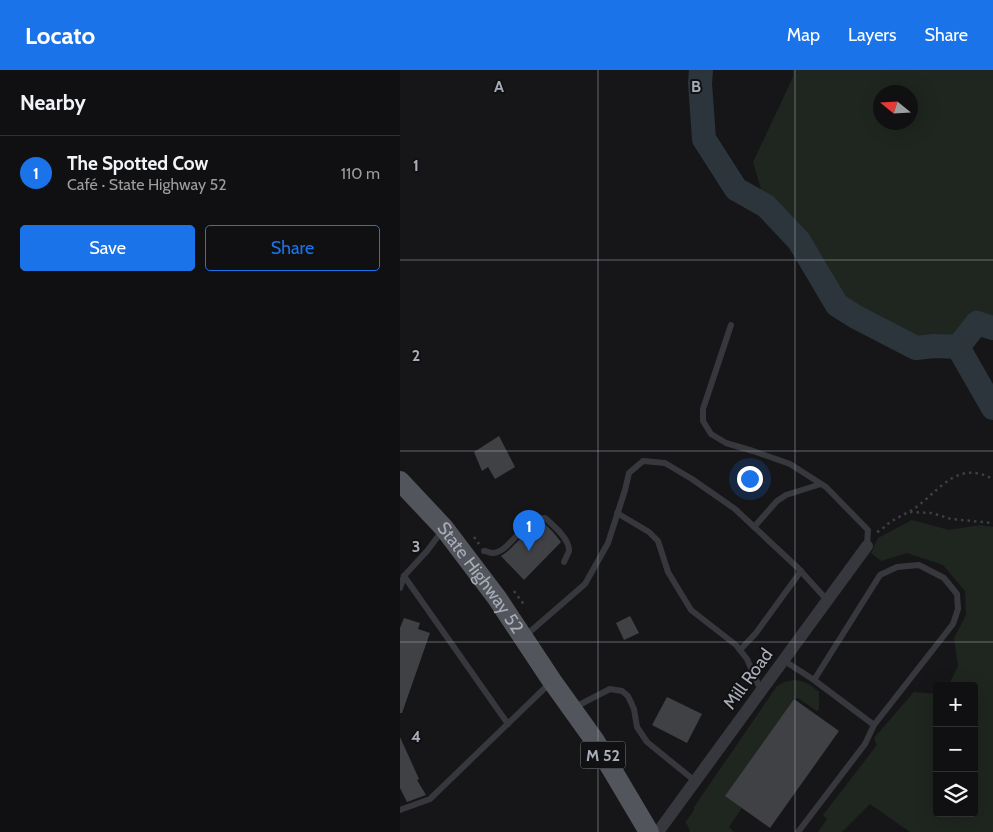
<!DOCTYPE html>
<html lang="en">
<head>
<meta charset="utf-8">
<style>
	body { margin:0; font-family:Cabin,sans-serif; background:#1e1e20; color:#f1f3f6 }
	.controls { position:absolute; right:15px; bottom:15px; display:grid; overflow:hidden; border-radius:5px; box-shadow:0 5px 20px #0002 }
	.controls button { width:45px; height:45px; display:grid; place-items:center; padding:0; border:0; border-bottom:1px solid #303032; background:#101012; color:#f1f3f6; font:25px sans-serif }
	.compass { position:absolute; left:473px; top:15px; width:45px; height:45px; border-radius:50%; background:#101012; box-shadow:0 5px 20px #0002; rotate:288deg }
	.you { position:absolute; left:349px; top:408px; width:18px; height:18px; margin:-12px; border:4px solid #fff; border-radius:50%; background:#1a73e8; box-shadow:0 0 0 8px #1a73e833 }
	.badge { display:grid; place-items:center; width:32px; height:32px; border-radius:50%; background:#1a73e8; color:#fff; font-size:16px; font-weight:700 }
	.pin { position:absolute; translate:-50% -41px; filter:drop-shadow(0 1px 2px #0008) }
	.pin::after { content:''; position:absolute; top:26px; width:18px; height:15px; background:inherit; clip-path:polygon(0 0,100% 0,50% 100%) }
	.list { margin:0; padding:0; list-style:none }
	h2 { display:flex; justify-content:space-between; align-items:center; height:65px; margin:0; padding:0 20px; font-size:21px }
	h2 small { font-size:16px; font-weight:400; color:#9c9d9f }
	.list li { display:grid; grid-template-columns:32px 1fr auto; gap:15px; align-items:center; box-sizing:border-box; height:75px; padding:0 20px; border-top:1px solid #303032 }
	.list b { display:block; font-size:19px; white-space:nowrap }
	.list p { margin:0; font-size:16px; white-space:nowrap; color:#9c9d9f }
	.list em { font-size:16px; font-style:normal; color:#9c9d9f }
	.actions { display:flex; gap:10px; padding:15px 20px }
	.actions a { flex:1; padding:11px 0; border:1px solid #1a73e8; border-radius:5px; text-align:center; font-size:18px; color:#1a73e8 }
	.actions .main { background:#1a73e8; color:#fff }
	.icon { flex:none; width:28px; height:28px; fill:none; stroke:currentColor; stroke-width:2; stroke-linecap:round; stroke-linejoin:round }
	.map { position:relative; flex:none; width:593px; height:762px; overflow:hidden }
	header { display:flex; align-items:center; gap:30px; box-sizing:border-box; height:70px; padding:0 25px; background:#1a73e8; color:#fff }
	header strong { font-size:24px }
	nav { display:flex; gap:28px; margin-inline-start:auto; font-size:18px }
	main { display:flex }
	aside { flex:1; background:#101012 }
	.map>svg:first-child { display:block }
	.green { fill:#1e261f; fill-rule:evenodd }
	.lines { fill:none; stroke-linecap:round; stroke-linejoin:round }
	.river { stroke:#2c353c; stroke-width:24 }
	.building { fill:#404145 }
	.path { stroke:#3d3f44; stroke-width:2.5; stroke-dasharray:2.5 4; stroke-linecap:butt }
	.service { stroke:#37383d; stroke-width:6 }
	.minor { stroke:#37383d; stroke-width:12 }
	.primary { stroke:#53555c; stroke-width:20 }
	.grid { fill:none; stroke:#a8adb8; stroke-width:1; stroke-opacity:0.55 }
	.labels { text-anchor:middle; stroke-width:4; stroke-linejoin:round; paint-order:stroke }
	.shield { fill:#111113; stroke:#7b7e86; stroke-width:1 }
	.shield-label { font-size:16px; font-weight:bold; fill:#a8adb8 }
	.street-label { font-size:18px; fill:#a8adb8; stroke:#111113 }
	.grid-label { font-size:16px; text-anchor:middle; font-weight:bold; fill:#a8adb8; stroke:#111113; stroke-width:4; stroke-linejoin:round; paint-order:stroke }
</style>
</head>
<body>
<header>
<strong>Locato</strong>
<nav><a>Map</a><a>Layers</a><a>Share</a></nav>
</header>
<main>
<aside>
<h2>Nearby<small></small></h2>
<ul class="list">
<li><span class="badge">1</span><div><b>The Spotted Cow</b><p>Café · State Highway 52</p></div><em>110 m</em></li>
</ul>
<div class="actions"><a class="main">Save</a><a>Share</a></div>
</aside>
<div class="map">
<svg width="593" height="762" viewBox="0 0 593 762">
	<rect width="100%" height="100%" fill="#161618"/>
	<g class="green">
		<path d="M393 0H593V258L577 253 558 277 534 276 516 278 456 247 437 235 399 171 366 136 353 92 393 7ZM510 22V52H480V22Z"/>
		<path d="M512 450 549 460 580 455 593 457V762H510L470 734 442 762H418L427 749 423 745 477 675 474 668 514 622 537 624V743H574V616H547L549 614 558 596 554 568 566 545 565 521 543 495 507 483 481 491 471 483 478 468Z"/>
		<path d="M394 610C404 610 412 616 419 622V639L417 641 398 628 394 629 326 725 342 738 329 757 334 762H290L287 754 285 753 294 740V737L377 616 384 612Z"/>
	</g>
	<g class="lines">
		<g class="river">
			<path d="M301 0 300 13 304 69 336 119 366 136 399 171 437 235 456 247 516 278 534 276 558 277"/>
			<path d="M558 277 593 338"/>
			<path d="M558 277 577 253 593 258"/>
		</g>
	</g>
	<g class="building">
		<path d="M99 366 115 397 95 409 88 397 82 401 74 382Z"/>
		<path d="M144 453 153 462 161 472 124 510 101 486 108 481 123 466 125 469 138 455Z"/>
		<path d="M230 546 239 563 224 570 216 553Z"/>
		<path d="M4 548 20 553 18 559 30 563 2 643H0V558Z"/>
		<path d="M267 627 302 644 287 673 252 655Z"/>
		<path d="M394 629 439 661 370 758 325 726Z"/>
		<path d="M0 667 19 709 17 710 26 725 7 732 0 718Z"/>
	</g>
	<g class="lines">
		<g class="path">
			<path d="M510 442 532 443 551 449 593 453"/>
			<path d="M477 462C482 460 485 456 489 453 499 446 511 442 519 435 543 416 559 391 593 409"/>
			<path d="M74 467 79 474"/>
			<path d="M114 521 125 536"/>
		</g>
		<g class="service">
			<path d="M331 255 303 339V351L311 364 326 373 353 381 390 394 426 417 468 460 467 476"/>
			<path d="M217 443 249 462 258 471 268 502 291 540 336 575 347 589 361 621"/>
			<path d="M354 457 377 431 386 425 421 414"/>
			<path d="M84 481C87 481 90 483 92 483 110 483 123 448 145 448 153 455 170 469 169 481 168 484 165 489 164 492"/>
			<path d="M4 506 108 654"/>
			<path d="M0 518 4 506 27 481 42 461"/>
			<path d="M125 566 185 514 208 473 225 420 229 403 243 391 265 393 292 409 335 439 398 498 427 530"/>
			<path d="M340 580 356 563 401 501"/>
			<path d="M383 590 414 610"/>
			<path d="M173 638 210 619 222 621 228 626 234 639 237 657 247 672 295 711"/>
			<path d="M0 740 30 729 150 613"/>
			<path d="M398 762 465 674 474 655 553 554 558 539 557 524 544 508 519 495 497 497 480 505 414 610 474 655"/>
		</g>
		<path class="minor" d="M258 762 467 476"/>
		<path class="primary" id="s1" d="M0 411 44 458 97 528 152 611 195 671 249 762"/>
	</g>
	<path class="grid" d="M198 0V762M395 0V762M0 190H593M0 381H593M0 572H593"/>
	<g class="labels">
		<rect class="shield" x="180.5" y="671.5" width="45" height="27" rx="4"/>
		<g class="shield-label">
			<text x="203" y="691">M 52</text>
		</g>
		<g class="street-label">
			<text dy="6" stroke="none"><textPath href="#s1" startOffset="126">State Highway 52</textPath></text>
			<text transform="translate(348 609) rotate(-54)" y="6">Mill Road</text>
		</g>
	</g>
	<g class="grid-label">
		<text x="99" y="22">A</text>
		<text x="296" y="22">B</text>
		<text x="16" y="101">1</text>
		<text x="16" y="291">2</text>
		<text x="16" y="482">3</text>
		<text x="16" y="672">4</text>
	</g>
</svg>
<div class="controls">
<button>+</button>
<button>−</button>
<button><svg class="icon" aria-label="layers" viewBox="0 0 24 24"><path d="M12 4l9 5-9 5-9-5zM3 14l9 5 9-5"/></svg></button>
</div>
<svg class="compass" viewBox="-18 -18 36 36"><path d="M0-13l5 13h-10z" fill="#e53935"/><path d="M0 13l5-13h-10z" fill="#9c9d9f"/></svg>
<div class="you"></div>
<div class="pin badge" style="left:129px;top:481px">1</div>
</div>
</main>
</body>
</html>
